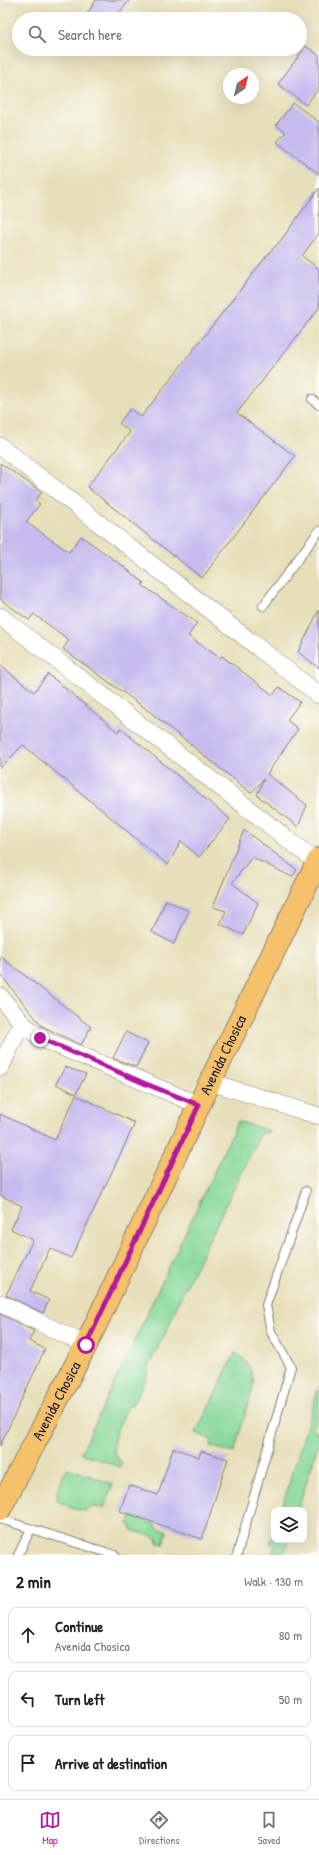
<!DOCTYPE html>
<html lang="en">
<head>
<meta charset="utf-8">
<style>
	body { margin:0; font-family:"Patrick Hand",sans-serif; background:#f2f2f2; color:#202124 }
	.controls { position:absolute; right:12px; bottom:12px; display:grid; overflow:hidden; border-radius:8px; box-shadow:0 4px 16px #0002 }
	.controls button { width:36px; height:36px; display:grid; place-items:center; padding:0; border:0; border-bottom:1px solid #e0e0e0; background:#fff; color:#202124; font:20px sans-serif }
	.compass { position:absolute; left:223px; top:68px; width:36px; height:36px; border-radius:50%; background:#fff; box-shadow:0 4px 16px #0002; rotate:35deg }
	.stop { position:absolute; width:12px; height:12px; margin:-9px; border:3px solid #b5179e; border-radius:50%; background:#fff }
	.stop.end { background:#b5179e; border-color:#fff; box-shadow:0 1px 4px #0008 }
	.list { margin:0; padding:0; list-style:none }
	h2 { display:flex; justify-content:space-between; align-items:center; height:52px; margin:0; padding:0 16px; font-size:17px }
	h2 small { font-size:13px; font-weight:400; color:#757577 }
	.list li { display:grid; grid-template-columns:26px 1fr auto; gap:12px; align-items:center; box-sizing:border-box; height:56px; margin:0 8px 8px; padding:0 8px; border:1px solid #e0e0e0; border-radius:8px }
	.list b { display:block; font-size:15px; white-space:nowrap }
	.list p { margin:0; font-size:13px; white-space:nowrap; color:#757577 }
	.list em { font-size:13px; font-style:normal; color:#757577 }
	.icon { flex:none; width:22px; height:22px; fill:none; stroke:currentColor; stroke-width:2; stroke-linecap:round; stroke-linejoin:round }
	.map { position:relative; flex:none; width:319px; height:1555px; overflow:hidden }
	.search { position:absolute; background:#fff; box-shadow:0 4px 16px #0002; left:12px; right:12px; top:12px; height:44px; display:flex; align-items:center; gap:10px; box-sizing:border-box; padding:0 14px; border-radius:22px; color:#757577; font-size:15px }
	.sheet { height:244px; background:#fff }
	nav { display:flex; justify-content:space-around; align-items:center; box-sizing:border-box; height:56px; border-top:1px solid #e0e0e0; background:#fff; font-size:11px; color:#757577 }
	nav a { display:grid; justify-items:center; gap:2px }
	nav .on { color:#b5179e }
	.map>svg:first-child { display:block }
	.green { fill:#87d899; stroke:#547d6a }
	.building { fill:#c5bbef }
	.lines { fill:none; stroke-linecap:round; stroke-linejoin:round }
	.lane-casing { stroke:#84807a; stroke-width:10 }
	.street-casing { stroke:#84807a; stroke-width:18 }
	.primary-casing { stroke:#84807a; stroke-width:24 }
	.lane { stroke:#fff; stroke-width:8 }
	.street { stroke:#fff; stroke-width:17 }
	.primary { stroke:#f5c16b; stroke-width:22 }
	.route { stroke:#b5179e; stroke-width:5 }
	.labels { text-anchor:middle; stroke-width:3.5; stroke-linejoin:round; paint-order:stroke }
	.street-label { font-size:15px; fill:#22223b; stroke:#fdfcf7 }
</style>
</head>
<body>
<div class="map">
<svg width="319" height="1555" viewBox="0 0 319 1555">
	<rect width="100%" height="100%" fill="#fdfcf7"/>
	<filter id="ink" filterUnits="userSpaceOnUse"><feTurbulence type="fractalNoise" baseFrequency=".025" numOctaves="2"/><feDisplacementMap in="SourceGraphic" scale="8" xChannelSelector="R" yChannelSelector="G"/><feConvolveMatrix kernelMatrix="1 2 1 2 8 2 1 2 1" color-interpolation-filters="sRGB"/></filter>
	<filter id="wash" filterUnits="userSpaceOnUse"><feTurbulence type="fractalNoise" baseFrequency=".012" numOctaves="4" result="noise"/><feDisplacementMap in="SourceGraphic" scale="16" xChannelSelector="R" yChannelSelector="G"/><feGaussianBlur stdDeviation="0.9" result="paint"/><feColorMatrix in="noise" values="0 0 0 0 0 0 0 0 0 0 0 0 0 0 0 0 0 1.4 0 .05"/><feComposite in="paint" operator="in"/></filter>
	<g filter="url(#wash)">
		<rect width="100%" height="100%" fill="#e7dfb9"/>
		<g class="green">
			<path d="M238 1121 269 1131 260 1135 180 1299 168 1328 147 1369 149 1371 132 1406 129 1405C122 1420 102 1450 122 1462L120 1467 81 1453Z"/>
			<path d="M235 1353C247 1358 252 1371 254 1383L234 1453 210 1446 212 1440 196 1433Z"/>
			<path d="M319 1386V1411L313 1430 319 1433V1441L298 1510H281Z"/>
			<path d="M70 1469 113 1484 104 1508 92 1507 85 1511 74 1509 58 1501 56 1493 66 1470Z"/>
			<path d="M131 1516 155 1524 157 1528 167 1531 163 1544 158 1543 157 1538 131 1530 132 1526 128 1525Z"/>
			<path d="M274 1531V1540H289L284 1555H272L275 1545 270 1543Z"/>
		</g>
		<g id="blocks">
			<g class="building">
				<path d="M96 0H130L114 19H84Z"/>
				<path d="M306 46 319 55V88L306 105 278 84Z"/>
				<path d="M293 103 319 122V174L277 142 286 132 276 125Z"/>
				<path d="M319 188V233L302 256 319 269V308L237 413 295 456 202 578 87 487 130 432 119 423 130 409 141 417 269 253 281 240Z"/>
				<path d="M0 463 42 492 35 501 40 504 26 522 69 552 81 536 124 567 144 583 142 585 197 623 188 636 220 658 222 656 273 695 279 687 300 702 287 720 298 729 267 774 307 805 298 827 257 795 264 779 251 793 145 708 63 649 69 640 34 614 29 620 0 599Z"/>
				<path d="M319 610V668L298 652Z"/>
				<path d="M0 665 34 692 48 674 118 732 120 728 230 819 199 857 181 841 168 865 23 745 0 768Z"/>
				<path d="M244 830 297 870 292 877 252 857 232 883 258 903 243 935 220 924 226 911 213 907Z"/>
				<path d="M166 900 189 911 174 944 152 932Z"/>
				<path d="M0 956 91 1027 81 1045 42 1026 0 974Z"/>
				<path d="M126 1032 148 1043 136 1067 113 1058Z"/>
				<path d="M65 1067 86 1074 76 1094 56 1084Z"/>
				<path d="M76 1095 135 1123 71 1258 50 1248 30 1291 49 1300 43 1313 6 1295 33 1240 11 1229 22 1206 0 1195V1114L55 1140Z"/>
				<path d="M0 1314 34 1331 29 1341 45 1349 0 1446Z"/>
				<path d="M173 1448 199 1457 201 1451 228 1459 202 1539 120 1511 129 1485 158 1495Z"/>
			</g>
		</g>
	</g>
	<g filter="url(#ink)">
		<use href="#blocks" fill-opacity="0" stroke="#84807a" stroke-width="1"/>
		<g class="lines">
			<g class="lane-casing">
				<g id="lane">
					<path d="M312 399 319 405"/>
					<path d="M263 606 319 531"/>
					<path d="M0 1519 115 1555"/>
					<path d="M18 1555 31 1529"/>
					<path d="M237 1555 291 1367 271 1332 266 1305 306 1191"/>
				</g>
			</g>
			<g class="street-casing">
				<g id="street">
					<path d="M0 446 319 695"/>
					<path d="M0 616 317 862"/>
					<path d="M0 996 22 1023 40 1038 199 1105"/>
					<path d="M0 1068 22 1023"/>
					<path d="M210 1082 319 1116"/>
					<path d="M0 1303 86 1345"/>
				</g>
			</g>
			<g class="primary-casing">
				<g id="primary">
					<path id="s1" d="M0 1509 86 1345 210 1082 319 859"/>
				</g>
			</g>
			<use href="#lane" class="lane"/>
			<use href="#street" class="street"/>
			<use href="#primary" class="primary"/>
		</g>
	</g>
	<g class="lines" filter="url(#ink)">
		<path class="route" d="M40 1038 146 1084 199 1105 86 1345"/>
	</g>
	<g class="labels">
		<g class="street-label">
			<text dy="5" stroke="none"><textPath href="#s1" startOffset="506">Avenida Chosica</textPath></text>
			<text dy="5" stroke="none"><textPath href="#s1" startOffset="122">Avenida Chosica</textPath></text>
		</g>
	</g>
</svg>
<div class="controls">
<button><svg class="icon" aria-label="layers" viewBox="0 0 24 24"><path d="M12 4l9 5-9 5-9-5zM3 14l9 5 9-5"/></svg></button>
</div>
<svg class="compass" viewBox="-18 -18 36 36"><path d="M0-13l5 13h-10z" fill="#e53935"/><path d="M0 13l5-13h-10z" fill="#757577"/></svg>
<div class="stop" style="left:86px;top:1345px"></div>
<div class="stop end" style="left:40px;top:1038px"></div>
<div class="search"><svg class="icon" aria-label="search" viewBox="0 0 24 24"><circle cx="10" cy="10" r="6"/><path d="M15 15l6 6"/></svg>Search here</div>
</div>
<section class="sheet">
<h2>2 min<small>Walk · 130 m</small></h2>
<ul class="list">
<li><svg class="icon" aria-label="ahead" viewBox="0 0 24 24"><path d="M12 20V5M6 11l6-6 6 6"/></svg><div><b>Continue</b><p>Avenida Chosica</p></div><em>80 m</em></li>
<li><svg class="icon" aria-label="left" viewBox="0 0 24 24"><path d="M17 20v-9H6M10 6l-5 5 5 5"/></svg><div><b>Turn left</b></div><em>50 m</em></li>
<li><svg class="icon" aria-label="arrive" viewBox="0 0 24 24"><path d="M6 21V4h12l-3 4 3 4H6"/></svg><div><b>Arrive at destination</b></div></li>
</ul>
</section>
<nav>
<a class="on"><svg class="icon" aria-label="map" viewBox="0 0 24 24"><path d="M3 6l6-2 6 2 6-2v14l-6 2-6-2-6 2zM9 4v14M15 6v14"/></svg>Map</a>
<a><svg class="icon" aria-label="directions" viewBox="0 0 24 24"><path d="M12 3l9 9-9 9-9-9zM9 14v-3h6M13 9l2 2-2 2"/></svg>Directions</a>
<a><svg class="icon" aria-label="saved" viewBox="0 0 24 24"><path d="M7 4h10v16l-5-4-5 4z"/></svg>Saved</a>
</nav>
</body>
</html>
